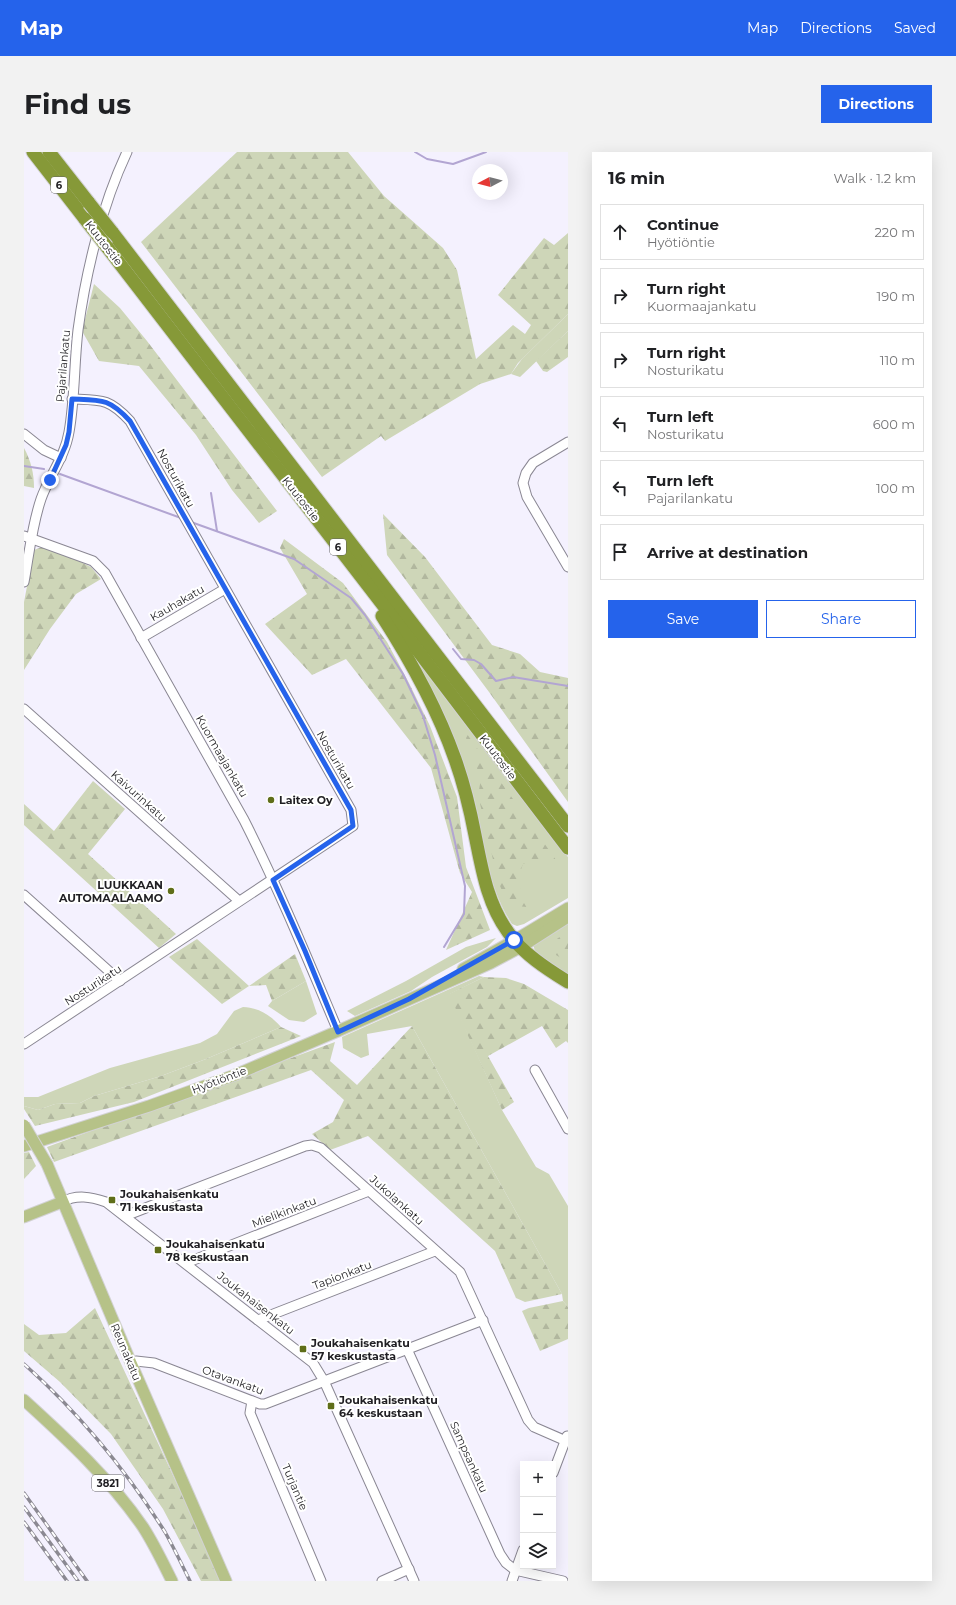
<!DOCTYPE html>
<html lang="en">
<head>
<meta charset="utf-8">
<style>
	body { margin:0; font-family:Montserrat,sans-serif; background:#f2f2f2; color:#202124 }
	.controls { position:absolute; right:12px; bottom:12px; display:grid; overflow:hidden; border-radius:0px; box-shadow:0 4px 16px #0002 }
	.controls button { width:36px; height:36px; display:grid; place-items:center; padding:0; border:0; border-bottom:1px solid #e0e0e0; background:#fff; color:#202124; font:20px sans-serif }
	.compass { position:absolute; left:448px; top:12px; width:36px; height:36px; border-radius:50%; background:#fff; box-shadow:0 4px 16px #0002; rotate:263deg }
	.stop { position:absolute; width:12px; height:12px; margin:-9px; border:3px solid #2563eb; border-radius:50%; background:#fff }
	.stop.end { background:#2563eb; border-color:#fff; box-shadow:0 1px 4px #0008 }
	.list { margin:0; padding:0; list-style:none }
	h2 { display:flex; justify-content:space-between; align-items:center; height:52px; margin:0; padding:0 16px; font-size:17px }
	h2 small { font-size:13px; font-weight:400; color:#757577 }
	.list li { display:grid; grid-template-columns:26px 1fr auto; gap:12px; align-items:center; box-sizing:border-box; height:56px; margin:0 8px 8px; padding:0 8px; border:1px solid #e0e0e0; border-radius:0px }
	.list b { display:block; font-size:15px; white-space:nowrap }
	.list p { margin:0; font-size:13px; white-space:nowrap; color:#757577 }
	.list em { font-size:13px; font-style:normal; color:#757577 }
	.actions { display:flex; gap:8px; padding:12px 16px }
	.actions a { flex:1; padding:9px 0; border:1px solid #2563eb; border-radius:0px; text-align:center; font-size:14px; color:#2563eb }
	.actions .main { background:#2563eb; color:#fff }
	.icon { flex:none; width:22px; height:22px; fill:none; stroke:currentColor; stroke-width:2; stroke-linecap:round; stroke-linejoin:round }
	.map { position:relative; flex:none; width:544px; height:1429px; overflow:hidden; border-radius:0px }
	header { display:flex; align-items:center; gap:24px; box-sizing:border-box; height:56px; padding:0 20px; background:#2563eb; color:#fff }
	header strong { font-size:19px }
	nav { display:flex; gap:22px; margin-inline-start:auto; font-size:14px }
	.intro { display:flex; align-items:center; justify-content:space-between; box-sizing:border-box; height:96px; padding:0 24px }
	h1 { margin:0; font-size:28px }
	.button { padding:10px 18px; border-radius:0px; background:#2563eb; color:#fff; font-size:14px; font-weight:700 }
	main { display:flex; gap:24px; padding:0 24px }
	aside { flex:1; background:#fff; border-radius:0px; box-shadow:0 4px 16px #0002 }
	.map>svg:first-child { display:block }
	.grass { fill:#ced6b8 }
	.forest { fill:url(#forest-firs) }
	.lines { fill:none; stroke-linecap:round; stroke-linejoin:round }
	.stream { stroke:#b2a5d2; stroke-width:2 }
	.minor-casing { stroke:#8a8793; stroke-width:11 }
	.major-casing { stroke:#d2d2d3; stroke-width:13 }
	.highway-casing { stroke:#d2d2d3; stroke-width:15 }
	.minor { stroke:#fff; stroke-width:9 }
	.major { stroke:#b6c288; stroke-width:11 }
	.highway { stroke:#869938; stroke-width:13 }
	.rail-casing { stroke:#8b8992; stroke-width:3.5 }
	.rail { stroke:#fff; stroke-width:2; stroke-dasharray:6; stroke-linecap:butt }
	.major-bridge-casing { stroke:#d2d2d3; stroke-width:13; stroke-linecap:butt }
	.highway-bridge-casing { stroke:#d2d2d3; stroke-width:15; stroke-linecap:butt }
	.major-bridge { stroke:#b6c288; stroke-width:11 }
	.highway-bridge { stroke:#869938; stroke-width:13 }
	.route { stroke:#2563eb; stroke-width:5 }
	.poi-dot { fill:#5f6e19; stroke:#fff; stroke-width:1.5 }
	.labels { text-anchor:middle; stroke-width:4; stroke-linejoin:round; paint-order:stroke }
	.shield { fill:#fff; stroke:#636265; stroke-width:1 }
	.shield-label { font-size:10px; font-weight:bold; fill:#201f23 }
	.street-label { font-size:11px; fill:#201f23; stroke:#fff }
	.poi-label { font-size:11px; font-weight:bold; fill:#201f23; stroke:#fff; text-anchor:start }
</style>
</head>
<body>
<header>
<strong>Map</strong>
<nav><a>Map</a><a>Directions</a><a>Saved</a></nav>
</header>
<div class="intro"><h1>Find us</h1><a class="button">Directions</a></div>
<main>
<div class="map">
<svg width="544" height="1429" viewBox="0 0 544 1429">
	<defs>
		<pattern id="forest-firs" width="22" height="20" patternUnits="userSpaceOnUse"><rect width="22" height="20" fill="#ced6b8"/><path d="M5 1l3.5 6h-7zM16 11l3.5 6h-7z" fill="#b1b79e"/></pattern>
	</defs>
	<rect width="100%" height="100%" fill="#f4f1fe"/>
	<g class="grass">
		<path d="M544 162V179L496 225 487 222 498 207Z"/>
		<path d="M382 492 544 705V746L500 772 493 774 488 772C461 730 461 688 449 642 434 589 406 541 382 492Z"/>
		<path d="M544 770V825C532 817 510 807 509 791Z"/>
		<path d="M472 786 463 795 408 825 387 839 331 864 323 859 382 829 442 795Z"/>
		<path d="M455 824 460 825 426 842 478 958 512 1015 525 1022 544 1054V1155L539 1149 538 1142 388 874 343 882 345 903 337 906 319 896 318 885Z"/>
		<path d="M282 829 293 862 280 870 265 868 244 854 248 849Z"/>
		<path d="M219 855C236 856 246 863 257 875L182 907 137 924 70 944 56 951 31 952 14 958 0 954V945H14L86 916 176 891 193 882 210 859Z"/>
	</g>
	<g class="forest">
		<path d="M213 0H324L360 44 419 96 433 118 452 207 489 173 501 182 507 173 474 143 520 86 530 93 544 81V162L494 211 487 222 456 232 361 289 357 284 298 325 117 90Z"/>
		<path d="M70 132 96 156 123 189 253 359 235 371 208 338 172 283 115 214 75 209 58 179Z"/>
		<path d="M544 179V205L523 220 519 219 512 209Z"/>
		<path d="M0 296C7 309 10 321 10 336L0 334Z"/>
		<path d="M359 362 401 405 468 493 496 502 516 520 544 526V650L465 540 363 403Z"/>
		<path d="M260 387 319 431 363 490 385 531 406 574 433 645 442 715 466 778 422 798 448 740 436 721 407 616 322 507 288 523 241 472 283 442 256 396Z"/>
		<path d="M18 395 30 397 67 415 77 427 52 442 26 477 0 518V450L10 398Z"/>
		<path d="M438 575 532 708 499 712 493 728 503 755 484 753 474 729 454 643 457 627Z"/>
		<path d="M69 629 101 657 64 702 152 782 135 796 0 673V652L30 679Z"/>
		<path d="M537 784 544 785V810L532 803 526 792Z"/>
		<path d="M173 787 225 834 271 802 282 829 248 849 242 833 225 834 198 852 145 805Z"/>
		<path d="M460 825 482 826 500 832 544 858V891L542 889 532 896 518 874 464 904 490 950 478 958 425 842Z"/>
		<path d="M388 874 538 1142 501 1150 492 1146 471 1099 344 984 306 998 288 982 309 970 320 948 287 918 30 1010 23 995 311 890 306 909 333 933Z"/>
		<path d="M257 875 277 884 110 950 11 974 0 957V954L14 958 31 952 56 951 70 944 137 924 182 907Z"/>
		<path d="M5 1000 12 1014 0 1027V1001Z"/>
		<path d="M539 1149 544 1155V1187L516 1199 498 1159 505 1156Z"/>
		<path d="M71 1156 161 1349 196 1429H177L139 1357 87 1282 36 1230 0 1199V1172L15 1183 42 1181Z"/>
	</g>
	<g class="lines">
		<g class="stream">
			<path d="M391 0 403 7 429 12 462 0"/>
			<path d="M0 314 20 317"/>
			<path d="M36 322 157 366"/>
			<path d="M187 341 193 379"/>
			<path d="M167 370 270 407 327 446 341 463 379 522 399 564 411 603 441 734 440 762 420 795"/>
			<path d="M429 497 437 507 450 508 457 512 472 529 489 525 544 534"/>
		</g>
		<g class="minor-casing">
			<g id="minor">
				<path d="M0 282 20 298 37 306"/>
				<path d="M544 290 509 311 502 321 499 331 503 345 544 415"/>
				<path d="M0 384 69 409 81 421 220 668C255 737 284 808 314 879"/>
				<path d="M0 430C5 403 8 373 17 347 25 324 41 305 45 280 51 247 50 212 54 178 62 119 78 53 103 0"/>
				<path d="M117 486 201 437"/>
				<path d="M0 557 215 749"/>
				<path d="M0 743 96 829"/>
				<path d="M0 892 329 674 327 658 106 269C85 246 77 248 48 247"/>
				<path d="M511 918 544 977"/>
				<path d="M38 1050C53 1042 67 1045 82 1050L289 1211 300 1229 390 1429"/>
				<path d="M101 1064 281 994 288 993 297 996 436 1120 504 1268 510 1275 542 1289"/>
				<path d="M162 1111 345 1039"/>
				<path d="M234 1168 411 1099"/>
				<path d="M383 1197 476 1402 482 1411 491 1418 539 1429"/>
				<path d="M107 1211 112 1209 130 1211 236 1252H241L459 1168"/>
				<path d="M228 1249 226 1261 297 1429"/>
				<path d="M529 1321 543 1284"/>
				<path d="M358 1429 385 1417"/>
				<path d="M488 1429 499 1398"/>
			</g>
		</g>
		<g class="major-casing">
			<g id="major">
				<path d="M439 817 491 788 544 756"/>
				<path d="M0 994 125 954 211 923 314 879 467 811 497 795 544 765"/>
				<path d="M23 1012 107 1211 202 1429"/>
				<path d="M0 1065 38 1050"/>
				<path d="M0 1248C43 1287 86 1327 119 1375 130 1392 139 1411 148 1429"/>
			</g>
		</g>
		<g class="highway-casing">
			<g id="highway">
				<path d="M9 0 61 67"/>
				<path d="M25 0 65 51"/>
				<path d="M88 80 544 674"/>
				<path d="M83 95 369 466 544 696"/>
				<path d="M358 464C387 509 413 556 431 607 440 632 446 657 451 683 458 717 463 751 484 780 498 801 523 817 544 830"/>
			</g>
		</g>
		<use href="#minor" class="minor"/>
		<use href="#major" class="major"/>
		<use href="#highway" class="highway"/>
		<g class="rail-casing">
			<g id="rail">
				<path d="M0 1212C55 1261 102 1318 141 1380 150 1396 158 1413 166 1429"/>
				<path d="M0 1341 63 1429"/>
				<path d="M0 1355 54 1429"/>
				<path d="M0 1370 43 1429"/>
			</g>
		</g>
		<use href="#rail" class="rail"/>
		<g class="major-bridge-casing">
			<path id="major-bridge" d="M0 973 23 1012"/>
		</g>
		<g class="highway-bridge-casing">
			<g id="highway-bridge">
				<path d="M65 51 88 80"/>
				<path d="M61 67 83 95"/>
			</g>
		</g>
		<use href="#major-bridge" class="major-bridge"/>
		<use href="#highway-bridge" class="highway-bridge"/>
	</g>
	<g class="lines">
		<path class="route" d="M26 328 42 293 45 280 48 247C77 248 85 246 106 269L327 658 329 674 249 728 281 799 314 880 385 847 490 788"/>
	</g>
	<g class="poi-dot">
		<circle cx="247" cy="648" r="4"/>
		<circle cx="147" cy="739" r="4"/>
		<rect x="84" y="1044" width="8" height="8" rx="2"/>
		<rect x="130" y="1094" width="8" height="8" rx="2"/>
		<rect x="275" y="1193" width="8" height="8" rx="2"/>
		<rect x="303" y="1250" width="8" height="8" rx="2"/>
	</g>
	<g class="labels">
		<g class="shield">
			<rect x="27" y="25" width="16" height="16" rx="3"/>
			<rect x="306" y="387" width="16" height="16" rx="3"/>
			<rect x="68" y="1323" width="32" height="16" rx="3"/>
		</g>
		<g class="shield-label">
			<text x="35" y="37">6</text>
			<text x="314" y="399">6</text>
			<text x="84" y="1335">3821</text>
		</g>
		<g class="street-label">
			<text transform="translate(80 91) rotate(52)" y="4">Kuutostie</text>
			<text transform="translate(39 214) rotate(-85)" y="4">Pajarilankatu</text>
			<text transform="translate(152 326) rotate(61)" y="4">Nosturikatu</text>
			<text transform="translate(277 347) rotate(52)" y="4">Kuutostie</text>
			<text transform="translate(153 451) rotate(-30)" y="4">Kauhakatu</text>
			<text transform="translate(198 604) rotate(60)" y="4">Kuormaajankatu</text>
			<text transform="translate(474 605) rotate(53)" y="4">Kuutostie</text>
			<text transform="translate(312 608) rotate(60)" y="4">Nosturikatu</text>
			<text transform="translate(115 644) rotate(42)" y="4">Kaivurinkatu</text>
			<text transform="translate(69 833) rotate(-33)" y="4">Nosturikatu</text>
			<text transform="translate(195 928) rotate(-21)" y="4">Hyötiöntie</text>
			<text transform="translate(373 1048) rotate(42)" y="4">Jukolankatu</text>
			<text transform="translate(260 1060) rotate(-21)" y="4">Mielikinkatu</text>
			<text transform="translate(318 1123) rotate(-21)" y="4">Tapionkatu</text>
			<text transform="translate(232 1151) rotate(38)" y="4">Joukahaisenkatu</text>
			<text transform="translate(102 1200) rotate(67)" y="4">Reunakatu</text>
			<text transform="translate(209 1228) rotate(20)" y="4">Otavankatu</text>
			<text transform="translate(445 1305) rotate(66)" y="4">Sampsankatu</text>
			<text transform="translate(271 1335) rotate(67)" y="4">Turjantie</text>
		</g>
		<g class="poi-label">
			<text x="255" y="652">Laitex Oy</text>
			<text x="139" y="737" text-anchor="end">LUUKKAAN<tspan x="139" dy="13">AUTOMAALAAMO</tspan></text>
			<text x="96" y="1046">Joukahaisenkatu<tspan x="96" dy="13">71 keskustasta</tspan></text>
			<text x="142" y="1096">Joukahaisenkatu<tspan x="142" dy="13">78 keskustaan</tspan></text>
			<text x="287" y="1195">Joukahaisenkatu<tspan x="287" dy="13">57 keskustasta</tspan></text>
			<text x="315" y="1252">Joukahaisenkatu<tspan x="315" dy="13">64 keskustaan</tspan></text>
		</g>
	</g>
</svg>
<div class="controls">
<button>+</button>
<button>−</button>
<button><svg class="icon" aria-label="layers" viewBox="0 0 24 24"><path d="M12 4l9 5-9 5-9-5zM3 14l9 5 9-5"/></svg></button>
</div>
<svg class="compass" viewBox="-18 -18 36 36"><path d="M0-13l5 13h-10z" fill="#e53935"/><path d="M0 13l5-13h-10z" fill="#757577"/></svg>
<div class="stop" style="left:490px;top:788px"></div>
<div class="stop end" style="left:26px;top:328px"></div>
</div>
<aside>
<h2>16 min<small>Walk · 1.2 km</small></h2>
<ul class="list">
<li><svg class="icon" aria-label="ahead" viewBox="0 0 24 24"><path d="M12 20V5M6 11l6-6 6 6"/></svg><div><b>Continue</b><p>Hyötiöntie</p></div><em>220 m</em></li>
<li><svg class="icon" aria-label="right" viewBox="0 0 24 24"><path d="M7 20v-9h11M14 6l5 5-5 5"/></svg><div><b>Turn right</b><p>Kuormaajankatu</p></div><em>190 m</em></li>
<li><svg class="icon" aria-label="right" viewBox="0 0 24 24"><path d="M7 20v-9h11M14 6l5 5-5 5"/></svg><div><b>Turn right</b><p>Nosturikatu</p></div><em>110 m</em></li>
<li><svg class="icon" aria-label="left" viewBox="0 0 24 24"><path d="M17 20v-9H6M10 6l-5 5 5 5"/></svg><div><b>Turn left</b><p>Nosturikatu</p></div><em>600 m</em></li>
<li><svg class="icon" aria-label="left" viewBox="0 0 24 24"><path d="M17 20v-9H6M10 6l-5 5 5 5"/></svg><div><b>Turn left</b><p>Pajarilankatu</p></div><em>100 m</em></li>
<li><svg class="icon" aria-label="arrive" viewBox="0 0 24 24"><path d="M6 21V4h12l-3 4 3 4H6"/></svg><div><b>Arrive at destination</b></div></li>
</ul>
<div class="actions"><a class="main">Save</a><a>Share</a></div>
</aside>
</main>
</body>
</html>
